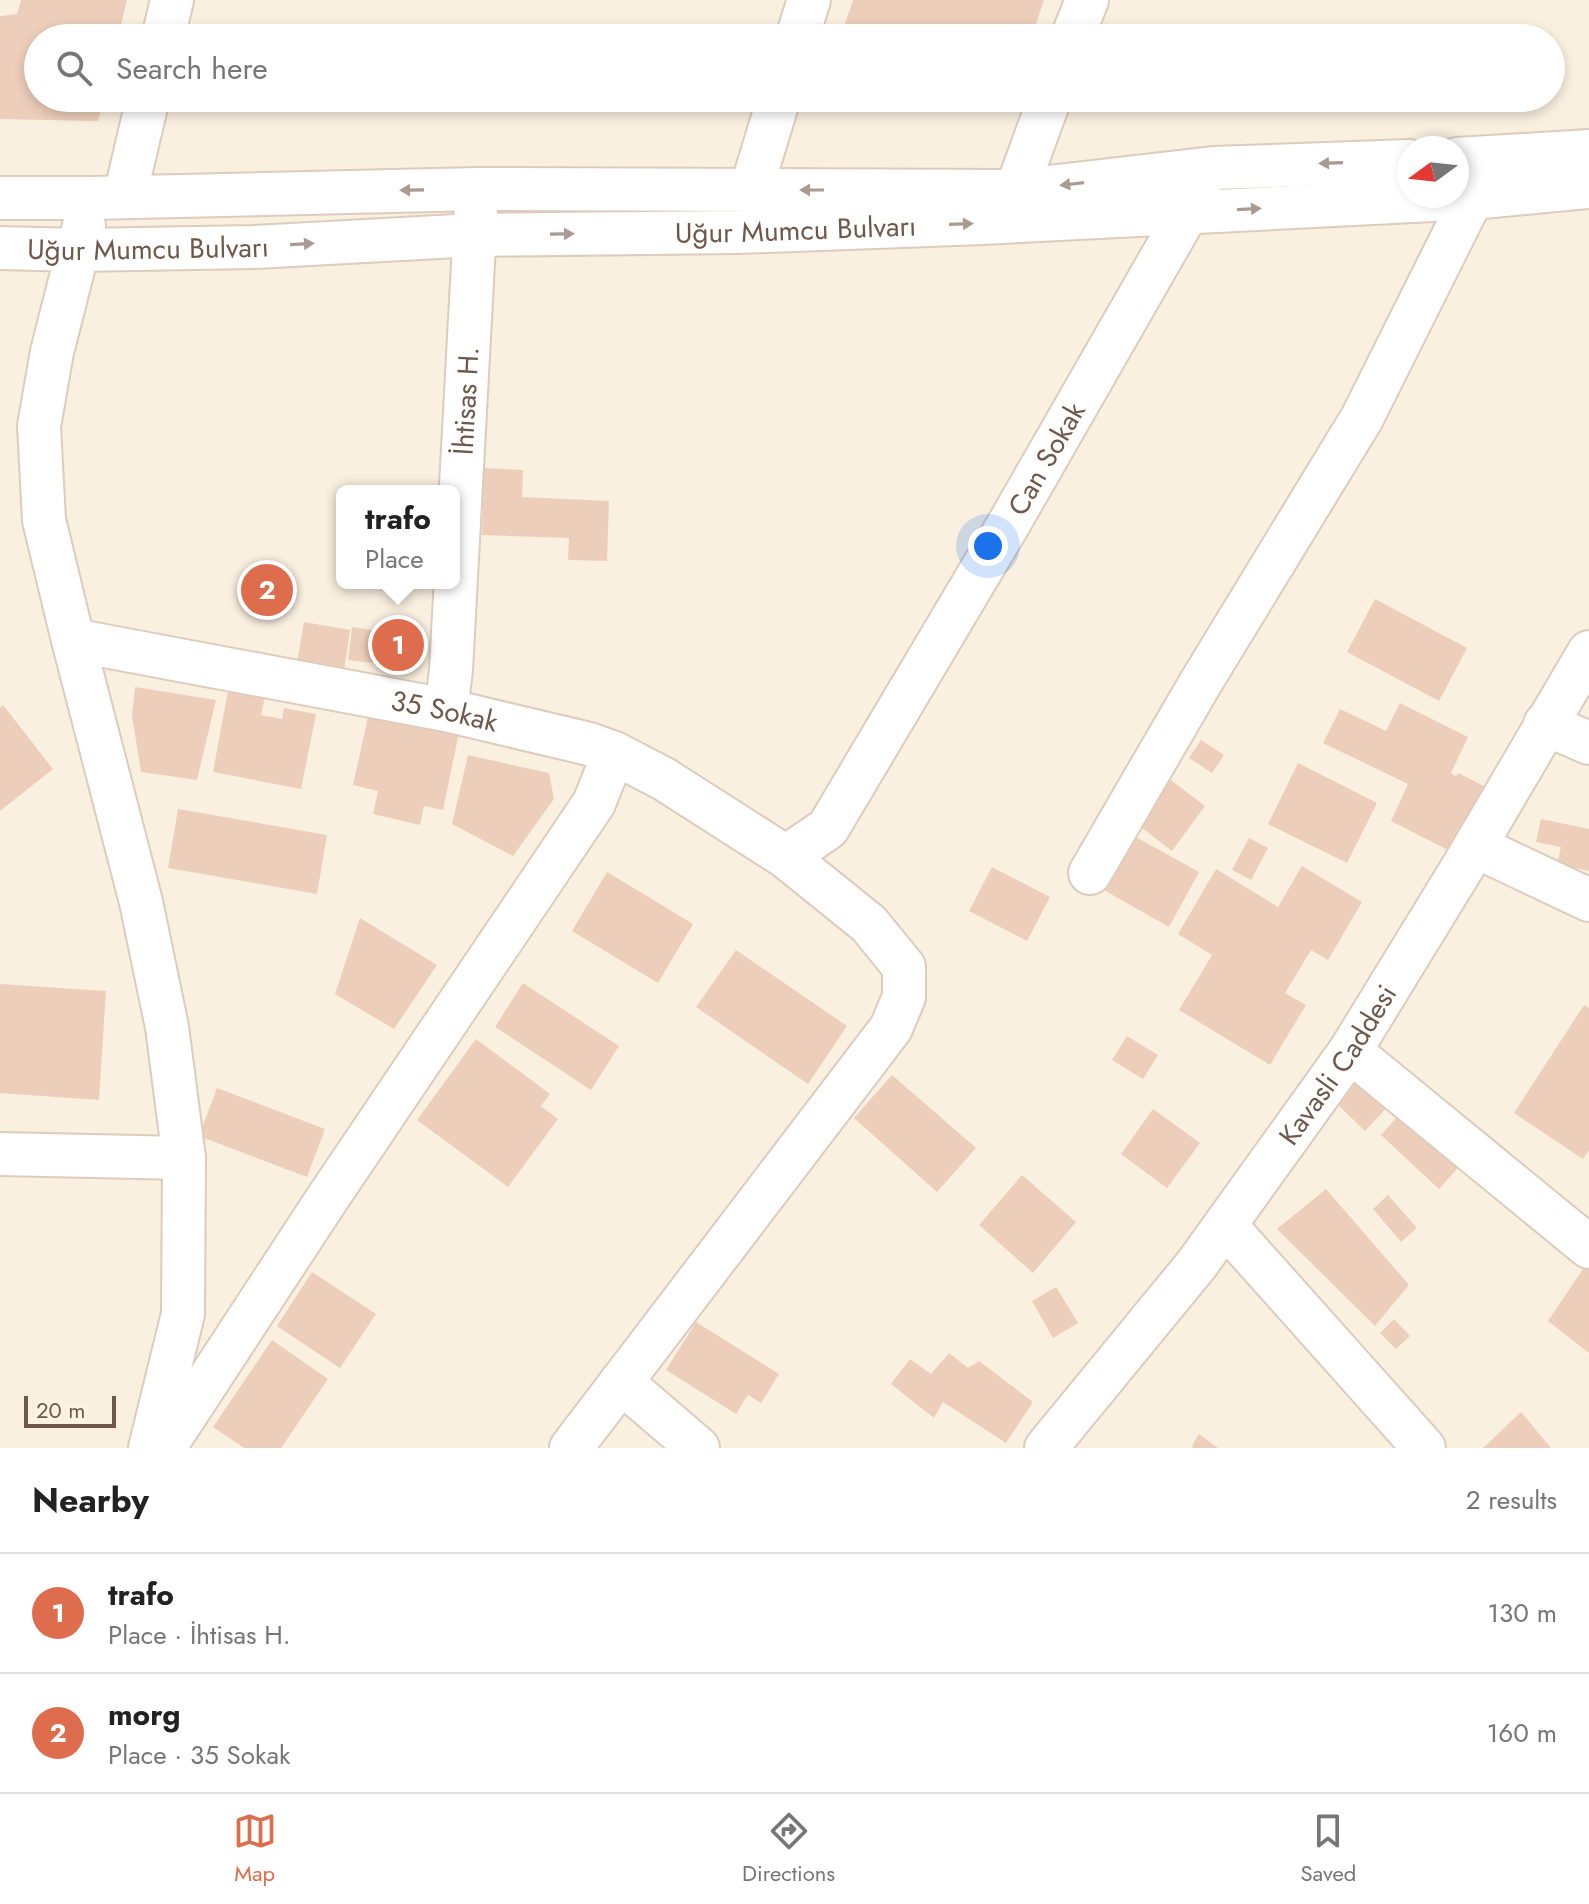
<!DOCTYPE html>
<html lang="en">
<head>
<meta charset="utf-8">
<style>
	body { margin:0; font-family:Jost,sans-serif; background:#f2f2f2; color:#222 }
	.compass { position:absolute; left:1397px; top:136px; width:72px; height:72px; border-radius:50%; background:#fff; box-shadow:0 4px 12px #0003; rotate:255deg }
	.scale { position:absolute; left:24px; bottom:20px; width:92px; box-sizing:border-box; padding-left:8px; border:4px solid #6f5749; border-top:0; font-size:22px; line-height:28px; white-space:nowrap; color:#6f5749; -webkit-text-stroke:6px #fef4e6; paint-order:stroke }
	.you { position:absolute; left:988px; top:546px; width:28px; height:28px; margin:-20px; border:6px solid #fff; border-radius:50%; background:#1a73e8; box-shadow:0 0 0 12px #1a73e833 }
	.badge { display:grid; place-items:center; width:52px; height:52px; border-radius:50%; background:#dd6d4d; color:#fff; font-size:26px; font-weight:700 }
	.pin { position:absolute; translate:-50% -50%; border:4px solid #fff; box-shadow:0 2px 8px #0006 }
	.popup { position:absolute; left:336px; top:485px; width:124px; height:104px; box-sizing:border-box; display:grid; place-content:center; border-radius:12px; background:#fff; filter:drop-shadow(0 2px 6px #0005); font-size:26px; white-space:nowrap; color:#767676 }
	.popup b { font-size:30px; color:#222 }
	.popup::after { content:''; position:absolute; left:50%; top:100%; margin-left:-16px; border:16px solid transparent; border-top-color:#fff }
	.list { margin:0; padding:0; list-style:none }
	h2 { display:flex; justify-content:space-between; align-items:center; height:104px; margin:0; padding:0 32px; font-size:34px }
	h2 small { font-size:26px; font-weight:400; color:#767676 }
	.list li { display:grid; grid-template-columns:52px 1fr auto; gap:24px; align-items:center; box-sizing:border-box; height:120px; padding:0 32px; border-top:2px solid #e0e0e0 }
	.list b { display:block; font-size:30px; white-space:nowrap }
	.list p { margin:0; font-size:26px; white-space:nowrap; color:#767676 }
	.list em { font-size:26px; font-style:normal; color:#767676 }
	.icon { flex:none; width:44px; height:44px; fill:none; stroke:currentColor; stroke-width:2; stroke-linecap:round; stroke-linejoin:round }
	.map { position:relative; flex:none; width:1589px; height:1448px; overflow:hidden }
	.search { position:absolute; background:#fff; box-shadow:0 4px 12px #0003; left:24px; right:24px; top:24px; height:88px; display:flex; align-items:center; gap:20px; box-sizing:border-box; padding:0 28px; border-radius:44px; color:#767676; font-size:30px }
	.sheet { height:344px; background:#fff }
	nav { display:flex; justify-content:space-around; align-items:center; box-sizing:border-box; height:112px; border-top:2px solid #e0e0e0; background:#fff; font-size:22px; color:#767676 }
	nav a { display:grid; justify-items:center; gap:4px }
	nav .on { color:#dd6d4d }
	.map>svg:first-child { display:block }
	.building { fill:#edceba }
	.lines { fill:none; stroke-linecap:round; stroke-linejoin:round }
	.minor-casing { stroke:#ddccbd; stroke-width:46 }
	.minor { stroke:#fff; stroke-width:42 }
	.oneway { fill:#a99a92 }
	.labels { text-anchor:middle; stroke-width:8; stroke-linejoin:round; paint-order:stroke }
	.street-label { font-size:28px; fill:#6f5749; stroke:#fef4e6 }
</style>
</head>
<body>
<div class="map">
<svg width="1589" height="1448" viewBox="0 0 1589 1448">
	<rect width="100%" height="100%" fill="#faf0e0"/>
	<g class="building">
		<path d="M21 0H127L118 38H38V98H104L98 121 0 119V16L17 14Z"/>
		<path d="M853 0H1044L1031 38H840Z"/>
		<path d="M484 468 523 470 522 497 609 501 607 561 568 560 569 538 482 535Z"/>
		<path d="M249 574 288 577 286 607 247 603Z"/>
		<path d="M1375 599 1467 648 1439 701 1347 652Z"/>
		<path d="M382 620 421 626 414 670 375 664Z"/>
		<path d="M304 622 350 630 344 671 297 663Z"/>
		<path d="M352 627 378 631 373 663 348 660Z"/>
		<path d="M229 685 266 692 261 715 282 719 284 708 316 714 301 789 213 772Z"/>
		<path d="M135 687 216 700 197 780 141 772 132 716Z"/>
		<path d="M1400 703 1468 737 1451 773 1456 776 1458 773 1494 791 1462 857 1391 821 1408 784 1323 743 1340 709 1386 731Z"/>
		<path d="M3 705 53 769 0 811V708Z"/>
		<path d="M370 708 460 728 443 810 424 806 420 825 373 814 378 791 353 785Z"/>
		<path d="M1201 740 1224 755 1212 773 1189 758Z"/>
		<path d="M468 755 549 773 554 799 513 856 452 824Z"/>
		<path d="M1298 763 1377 803 1347 863 1268 824Z"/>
		<path d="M1171 780 1205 806 1172 851 1137 824Z"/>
		<path d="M178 809 327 835 317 894 168 868Z"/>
		<path d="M1541 819 1589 829V871L1557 864 1561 847 1536 842Z"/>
		<path d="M1125 831 1199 872 1169 927 1095 885Z"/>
		<path d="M1249 838 1268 848 1251 880 1232 870Z"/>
		<path d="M1302 866 1362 902 1328 960 1311 950 1285 993 1306 1005 1270 1065 1179 1010 1212 955 1178 934 1216 869 1278 907Z"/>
		<path d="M992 867 1050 897 1027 941 969 911Z"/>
		<path d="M607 872 693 924 658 983 572 931Z"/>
		<path d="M360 918 437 965 394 1029 335 994Z"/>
		<path d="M736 950 847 1026 808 1084 696 1007Z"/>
		<path d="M523 983 619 1046 591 1090 495 1027Z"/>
		<path d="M0 984 106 991 99 1100 0 1093Z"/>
		<path d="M1584 1005 1589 1008V1150L1583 1159 1514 1113Z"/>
		<path d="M1127 1036 1158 1055 1143 1079 1112 1060Z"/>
		<path d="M476 1039 550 1094 541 1106 558 1119 508 1187 417 1120Z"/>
		<path d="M1362 1067 1395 1099 1365 1131 1331 1098Z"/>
		<path d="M892 1075 976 1148 937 1192 854 1118Z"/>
		<path d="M217 1088 325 1129 307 1177 199 1136Z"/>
		<path d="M1408 1105 1466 1159 1439 1189 1381 1135Z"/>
		<path d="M1153 1109 1200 1143 1167 1188 1121 1154Z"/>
		<path d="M1022 1175 1076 1222 1033 1273 979 1225Z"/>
		<path d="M1326 1189 1409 1285 1375 1326 1277 1229Z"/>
		<path d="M1388 1195 1417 1228 1401 1242 1373 1209Z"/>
		<path d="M1589 1260V1353L1548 1321Z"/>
		<path d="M312 1272 376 1314 340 1368 277 1326Z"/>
		<path d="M1056 1287 1078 1323 1053 1338 1032 1301Z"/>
		<path d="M1394 1319 1410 1336 1396 1349 1380 1333Z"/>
		<path d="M696 1322 779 1374 761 1403 748 1395 736 1414 666 1370Z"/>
		<path d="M272 1340 328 1379 281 1448H244L213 1427Z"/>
		<path d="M949 1353 968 1368 979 1361 1033 1402 1006 1443 943 1402 934 1418 891 1384 910 1359 931 1374Z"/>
		<path d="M1521 1412 1551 1448H1483Z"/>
		<path d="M1199 1434 1218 1448H1193L1192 1446Z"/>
	</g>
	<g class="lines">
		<g class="minor-casing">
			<g id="minor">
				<path d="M163 38 172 0"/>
				<path d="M797 38 809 0"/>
				<path d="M1072 38 1087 0"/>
				<path d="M1457 159 1589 151"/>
				<path d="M751 190 779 98"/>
				<path d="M1016 191 1050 98"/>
				<path d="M125 196 148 98"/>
				<path d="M0 198H92L478 189 1016 191 1213 168 1409 161"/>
				<path d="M84 226 52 352 39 426 44 520 73 640 141 902 167 1027 184 1158 183 1314 150 1448"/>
				<path id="s1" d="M0 248 78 250 255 247 475 235 738 232 983 223 1472 198 1589 187"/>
				<path id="s2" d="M73 640 446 710 589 744 614 753 664 779 786 857 869 924 904 967V997L891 1028 571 1448"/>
				<path id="s3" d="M446 710 451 670 476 208"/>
				<path d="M1545 724 1589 743"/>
				<path d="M1475 846 1589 900"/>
				<path id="s4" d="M786 857 828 828 1011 520 1199 192"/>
				<path d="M1090 873 1201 682 1362 418 1492 158"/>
				<path d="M1350 1051 1589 1247"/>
				<path d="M0 1154 184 1158"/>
				<path d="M1225 1225 1424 1448"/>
				<path d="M621 1382 698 1448"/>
				<path d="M164 1448 325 1202 594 803 614 753"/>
				<path id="s5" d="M1046 1448 1197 1264 1350 1051 1464 865 1589 652"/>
			</g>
		</g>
		<use href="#minor" class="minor"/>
	</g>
	<defs><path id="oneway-solid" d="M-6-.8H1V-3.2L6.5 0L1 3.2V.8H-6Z" transform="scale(2)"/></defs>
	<g class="oneway">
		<use href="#oneway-solid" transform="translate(1331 163) rotate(178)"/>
		<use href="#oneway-solid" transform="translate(1072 184) rotate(173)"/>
		<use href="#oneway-solid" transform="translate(412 190) rotate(179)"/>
		<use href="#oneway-solid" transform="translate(812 190) rotate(-180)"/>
		<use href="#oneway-solid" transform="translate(1249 209) rotate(-3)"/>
		<use href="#oneway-solid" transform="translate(961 224) rotate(-2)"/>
		<use href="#oneway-solid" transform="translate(562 234) rotate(-1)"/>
		<use href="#oneway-solid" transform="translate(302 244) rotate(-3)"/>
	</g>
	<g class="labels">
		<g class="street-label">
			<text dy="10" stroke="none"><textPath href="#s1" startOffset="796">Uğur Mumcu Bulvarı</textPath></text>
			<text dy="10" stroke="none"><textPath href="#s1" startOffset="148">Uğur Mumcu Bulvarı</textPath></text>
			<text dy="10" stroke="none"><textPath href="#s3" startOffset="310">İhtisas H.</textPath></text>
			<text dy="10" stroke="none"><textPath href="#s4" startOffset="480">Can Sokak</textPath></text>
			<text dy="10" stroke="none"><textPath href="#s2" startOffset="378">35 Sokak</textPath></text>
			<text dy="10" stroke="none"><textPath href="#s5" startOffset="482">Kavasli Caddesi</textPath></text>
		</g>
	</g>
</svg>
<svg class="compass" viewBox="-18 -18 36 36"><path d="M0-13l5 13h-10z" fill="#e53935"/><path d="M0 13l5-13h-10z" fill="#767676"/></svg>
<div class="scale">20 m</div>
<div class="you"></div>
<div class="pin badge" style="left:398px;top:645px">1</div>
<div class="popup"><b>trafo</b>Place</div>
<div class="pin badge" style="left:267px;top:590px">2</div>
<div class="search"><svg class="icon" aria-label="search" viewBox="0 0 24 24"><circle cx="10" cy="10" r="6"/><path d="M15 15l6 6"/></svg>Search here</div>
</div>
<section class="sheet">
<h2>Nearby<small>2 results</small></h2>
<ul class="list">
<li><span class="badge">1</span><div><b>trafo</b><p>Place · İhtisas H.</p></div><em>130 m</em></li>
<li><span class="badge">2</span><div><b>morg</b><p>Place · 35 Sokak</p></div><em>160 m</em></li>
</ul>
</section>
<nav>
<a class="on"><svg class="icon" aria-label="map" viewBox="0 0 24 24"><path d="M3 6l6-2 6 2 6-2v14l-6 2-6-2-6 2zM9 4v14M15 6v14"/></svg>Map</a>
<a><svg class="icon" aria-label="directions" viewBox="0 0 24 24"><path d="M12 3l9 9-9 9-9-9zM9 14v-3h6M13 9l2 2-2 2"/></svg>Directions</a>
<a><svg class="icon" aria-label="saved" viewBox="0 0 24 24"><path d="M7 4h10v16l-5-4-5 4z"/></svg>Saved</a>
</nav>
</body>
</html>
